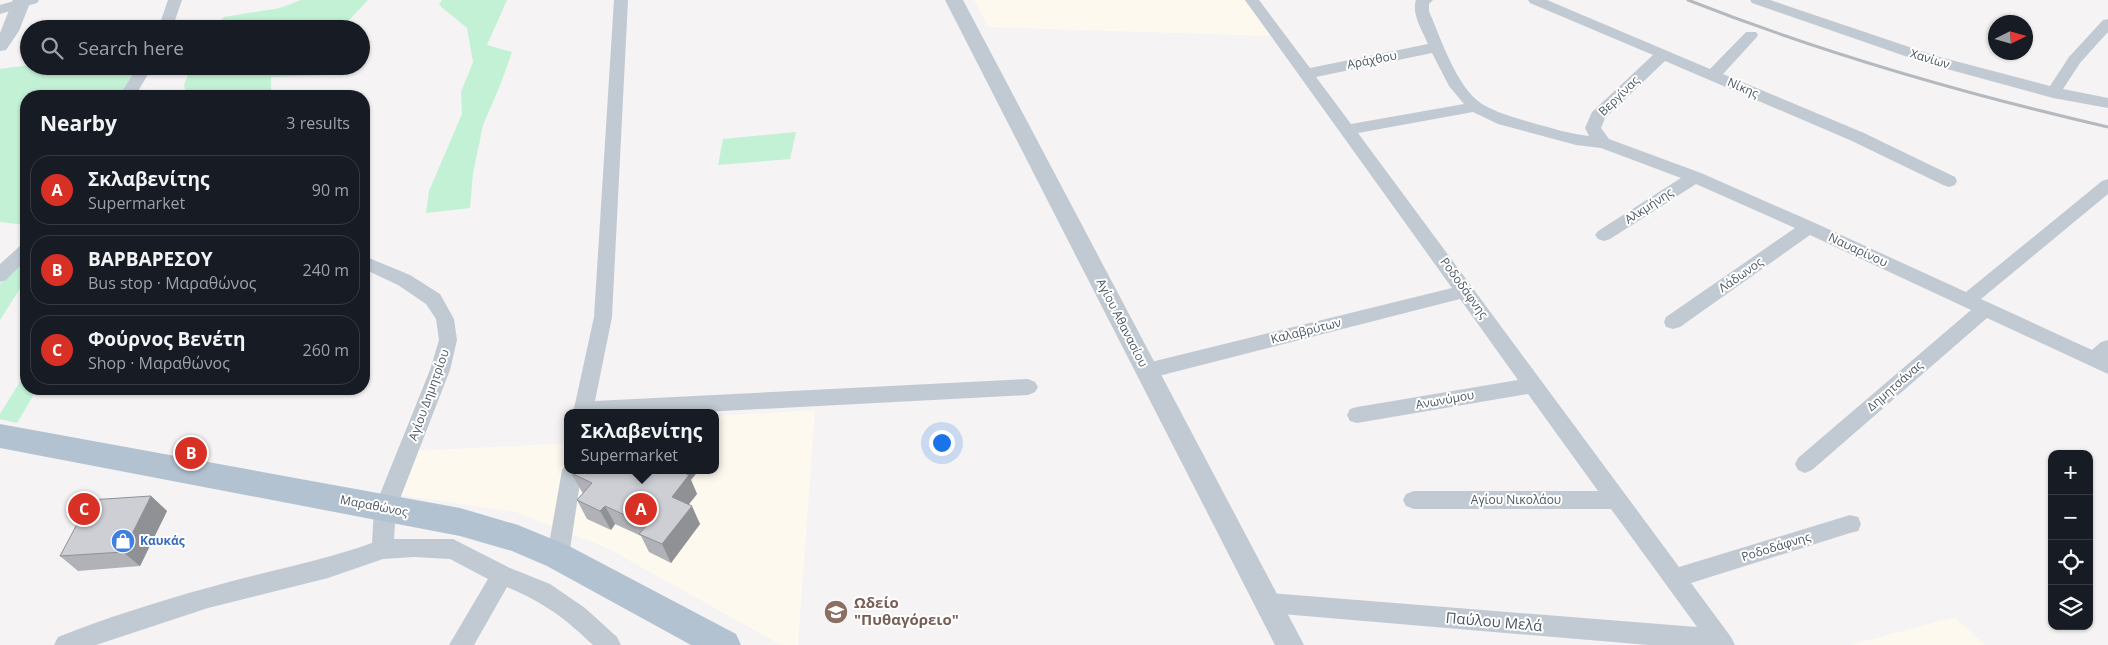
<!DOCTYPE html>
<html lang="en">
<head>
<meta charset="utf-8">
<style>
	body { margin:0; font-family:"Open Sans",sans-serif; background:#242831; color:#f1f3f6 }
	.controls { position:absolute; right:15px; bottom:15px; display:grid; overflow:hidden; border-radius:10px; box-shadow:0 1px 4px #0004 }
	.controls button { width:45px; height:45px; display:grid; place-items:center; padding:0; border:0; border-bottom:1px solid #363941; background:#171b24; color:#f1f3f6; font:25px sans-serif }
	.compass { position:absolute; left:1988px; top:15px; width:45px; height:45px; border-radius:50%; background:#171b24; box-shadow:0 1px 4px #0004; rotate:85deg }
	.you { position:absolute; left:941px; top:442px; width:18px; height:18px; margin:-12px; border:4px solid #fff; border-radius:50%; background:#1a73e8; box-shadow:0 0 0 8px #1a73e833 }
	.badge { display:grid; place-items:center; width:32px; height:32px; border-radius:50%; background:#d93025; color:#fff; font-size:16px; font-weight:700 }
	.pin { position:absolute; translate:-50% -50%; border:2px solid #fff; box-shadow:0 1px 5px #0006 }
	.popup { position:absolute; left:564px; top:409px; width:155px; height:65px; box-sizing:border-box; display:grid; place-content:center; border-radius:10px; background:#171b24; filter:drop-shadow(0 1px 4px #0005); font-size:16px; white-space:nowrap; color:#9ea1a6 }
	.popup b { font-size:19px; color:#f1f3f6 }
	.popup::after { content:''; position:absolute; left:50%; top:100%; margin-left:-10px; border:10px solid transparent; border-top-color:#171b24 }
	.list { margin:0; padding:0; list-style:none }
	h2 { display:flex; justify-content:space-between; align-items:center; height:65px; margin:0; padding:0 20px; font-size:21px }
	h2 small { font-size:16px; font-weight:400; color:#9ea1a6 }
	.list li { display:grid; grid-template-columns:32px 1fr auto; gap:15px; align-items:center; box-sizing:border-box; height:70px; margin:0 10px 10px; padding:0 10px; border:1px solid #363941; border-radius:20px }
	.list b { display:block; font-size:19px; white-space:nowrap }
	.list p { margin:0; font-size:16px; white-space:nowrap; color:#9ea1a6 }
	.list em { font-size:16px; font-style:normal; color:#9ea1a6 }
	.icon { flex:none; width:28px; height:28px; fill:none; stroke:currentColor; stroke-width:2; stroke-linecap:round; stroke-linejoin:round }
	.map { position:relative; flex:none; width:2108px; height:645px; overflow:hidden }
	.search { position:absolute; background:#171b24; box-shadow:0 1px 4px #0004; left:20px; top:20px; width:350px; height:55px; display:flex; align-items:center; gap:12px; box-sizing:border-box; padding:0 18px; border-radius:28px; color:#9ea1a6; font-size:19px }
	.panel { position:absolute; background:#171b24; box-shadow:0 1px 4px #0004; left:20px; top:90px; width:350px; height:305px; border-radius:20px }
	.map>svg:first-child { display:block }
	.commercial { fill:#fdf9ef }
	.green { fill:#c3f1d5 }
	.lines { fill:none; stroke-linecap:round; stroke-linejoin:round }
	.minor { fill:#c1cad2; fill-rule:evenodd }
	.tertiary { fill:#c1cad2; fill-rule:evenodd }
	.primary { fill:#b3c2d1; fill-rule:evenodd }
	.rail { stroke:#b5b8bd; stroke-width:3 }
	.wall { fill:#b0b2b7 }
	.shaded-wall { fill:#909195 }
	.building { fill:#cdcfd5; stroke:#909195 }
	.labels { text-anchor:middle; stroke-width:4; stroke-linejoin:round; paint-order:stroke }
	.street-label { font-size:12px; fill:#4a5661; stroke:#fff }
	.shop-label { font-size:12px; font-weight:bold; fill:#366cbe; stroke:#fff; text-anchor:start }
	.near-education-label { font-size:15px; font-weight:bold; fill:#785e54; stroke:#fff; text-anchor:start }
	.near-street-label { font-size:15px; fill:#4a5661; stroke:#fff }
</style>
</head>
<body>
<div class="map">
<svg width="2108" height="645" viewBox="0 0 2108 645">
	<rect width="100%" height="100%" fill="#f5f3f3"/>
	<g class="commercial">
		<path d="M974 0H1244L1271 36 988 27Z"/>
		<path d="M815 410 798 645H781L609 549 516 512 400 495 417 451 567 443V470H715V416Z"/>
		<path d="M1955 617 1985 645H1850Z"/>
	</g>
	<g class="green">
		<path d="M301 0H368L341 29H213L224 17 280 8Z"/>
		<path d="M442 0H507L487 45 512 52 501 83 483 125 473 173 470 208 426 213 429 191 462 114 461 92 473 62 467 28 439 5Z"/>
		<path d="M29 65 137 66 120 96H26V225L0 222V69Z"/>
		<path d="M191 66H331L327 75 271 77V96H187L184 85Z"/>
		<path d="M796 132 790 159 718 165 723 139Z"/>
		<path d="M26 259V279L0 320V284Z"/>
		<path d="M26 372V389H37L17 423 0 419V414Z"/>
	</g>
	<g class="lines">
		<g class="minor">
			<path d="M17 0H39L37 3 0 14V5Z"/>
			<path d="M168 0H182L172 29H158Z"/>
			<path d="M614 0H628L612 317 595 401 1028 379 1035 382 1038 387 1035 392 1028 395 685 413H573L594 317Z"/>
			<path d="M1245 0H1259L1310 68 1428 44C1423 32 1411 14 1416 0H1433L1429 4V11C1440 37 1457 88 1482 104 1497 113 1516 118 1533 123 1551 128 1570 134 1589 136L1585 128 1592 112 1653 55 1530 3 1528 0H1547L1710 69 1746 32H1756L1758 35 1756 38 1723 74 1864 133 1955 177 1957 181 1955 185 1949 187 1943 185 1852 141 1665 61 1605 118 1601 128 1609 139 1701 173 1815 223 1966 292 2102 181 2108 179V194L1981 299 2092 350 2101 342 2108 340V374L1987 318 1812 470 1805 473 1798 470 1795 464 1798 458 1971 310 1810 235 1680 327 1673 329 1666 327 1664 322 1666 317 1795 228 1696 184 1610 239 1604 241 1598 239 1595 235 1598 231 1681 178 1601 148 1576 145 1498 124 1473 112 1358 133 1679 567 1850 515 1858 517 1861 524 1858 531 1850 533 1691 583 1731 637 1735 645H1649L1269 613 1261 610 1258 603 1261 596 1269 593 1697 627 1611 509H1414L1406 506 1403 500 1406 494 1414 491H1598L1528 394 1357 423 1350 421 1347 415 1350 409 1357 407 1518 380 1460 299 1147 379 1140 376 1137 371 1140 366 1147 363 1452 288ZM1432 53 1449 86 1464 104 1351 124 1316 77Z"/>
			<path d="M1750 0H1770L1936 56 2050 86 2069 57 2103 20 2108 19V32L2080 63 2063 89 2108 98V108L2053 98 1925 63 1752 3Z"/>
			<path d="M138 66H153L135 96H119Z"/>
			<path d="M26 244V260L6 280 0 282V264L20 246Z"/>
			<path d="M364 256 410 275 440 294 454 319 457 340 450 370 396 509 394 539H453L510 568 550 584 585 608 617 637 621 645H593C565 618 543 602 507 587L474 645H449L488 579 450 559 414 557 383 559 328 578 208 608 96 645H54L58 637C106 618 156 602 207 588 262 572 318 562 372 543L374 509 430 370 439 340 436 319 426 304 398 285 364 269Z"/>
			<path d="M567 463V470H582L569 556 566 563 558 566 550 563 547 556 562 470Z"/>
		</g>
		<g class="tertiary">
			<path d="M13 0H31L19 31 6 50 0 51V33Z"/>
			<path d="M945 0H963L1304 645H1275Z"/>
		</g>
		<path class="primary" d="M0 424 460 508 518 525 569 546 736 634 741 645H691L547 566 512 551 460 536 0 448Z"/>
		<path class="rail" d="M1688 0C1825 54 1965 94 2108 127"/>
	</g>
	<g class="wall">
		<path d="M571 473 691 480 697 494 689 504 700 524 671 563 649 552 641 536 615 524 611 530 587 519 577 500 583 493 582 492Z"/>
		<path d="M151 496 167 511 140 566 78 571 60 556Z"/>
	</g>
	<g class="shaded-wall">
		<path d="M676 470H699L691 480 697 494 680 515 672 497Z"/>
		<path d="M151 496 167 511 140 566 123 552Z"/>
		<path d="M605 506 615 524 611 530 600 511Z"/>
		<path d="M692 506 700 524 671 563 662 544Z"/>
	</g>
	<g class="building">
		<path d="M574 470H678L689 475 672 497 692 506 662 544 639 534 647 525 605 506 600 511 577 500 592 483 571 473Z"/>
		<path d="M151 496 123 552 60 556 90 500Z"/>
	</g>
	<defs>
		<g id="shop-disc" transform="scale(1.25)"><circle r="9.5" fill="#3f7fe0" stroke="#fff"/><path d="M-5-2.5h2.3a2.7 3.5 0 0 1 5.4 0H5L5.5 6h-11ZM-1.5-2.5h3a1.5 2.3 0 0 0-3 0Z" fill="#fff"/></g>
		<g id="school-disc" transform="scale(1.25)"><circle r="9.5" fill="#8d6e63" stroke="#fff"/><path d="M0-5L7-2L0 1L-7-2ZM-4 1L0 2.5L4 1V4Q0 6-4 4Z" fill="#fff"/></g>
	</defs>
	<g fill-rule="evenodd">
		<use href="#shop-disc" x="123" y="541"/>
		<use href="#school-disc" x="836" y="612"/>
	</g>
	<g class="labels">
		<g class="street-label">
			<text transform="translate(1930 59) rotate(17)" y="4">Χανίων</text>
			<text transform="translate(1372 60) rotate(-11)" y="4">Αράχθου</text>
			<text transform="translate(1743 88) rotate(23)" y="4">Νίκης</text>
			<text transform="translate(1619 96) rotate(-44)" y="4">Βεργίνας</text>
			<text transform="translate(1649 206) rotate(-33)" y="4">Αλκμήνης</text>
			<text transform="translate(1858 250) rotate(25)" y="4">Ναυαρίνου</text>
			<text transform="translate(1741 275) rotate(-35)" y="4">Λάδωνος</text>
			<text transform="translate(1464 288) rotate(54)" y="4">Ροδοδάφνης</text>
			<text transform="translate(1122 323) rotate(63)" y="4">Αγίου Αθανασίου</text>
			<text transform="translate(1306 331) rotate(-14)" y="4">Καλαβρύτων</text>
			<text transform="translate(1895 386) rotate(-41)" y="4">Δημητσάνας</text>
			<text transform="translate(429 395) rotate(-70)" y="4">Αγίου Δημητρίου</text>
			<text transform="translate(1445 400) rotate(-10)" y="4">Ανωνύμου</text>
			<text x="1516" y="504">Αγίου Νικολάου</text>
			<text transform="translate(374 506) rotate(11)" y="4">Μαραθώνος</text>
			<text transform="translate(1776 547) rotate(-17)" y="4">Ροδοδάφνης</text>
		</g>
		<g class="shop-label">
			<text x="140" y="545">Καυκάς</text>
		</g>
		<g class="near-education-label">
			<text x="854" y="608">Ωδείο<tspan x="854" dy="17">"Πυθαγόρειο"</tspan></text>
		</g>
		<g class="near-street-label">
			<text transform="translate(1494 622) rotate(5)" y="5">Παύλου Μελά</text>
		</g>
	</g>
</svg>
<div class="controls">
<button>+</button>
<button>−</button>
<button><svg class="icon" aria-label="locate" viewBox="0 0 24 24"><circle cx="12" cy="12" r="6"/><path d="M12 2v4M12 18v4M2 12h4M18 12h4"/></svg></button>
<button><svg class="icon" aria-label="layers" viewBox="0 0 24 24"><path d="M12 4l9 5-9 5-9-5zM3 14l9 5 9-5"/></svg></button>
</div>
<svg class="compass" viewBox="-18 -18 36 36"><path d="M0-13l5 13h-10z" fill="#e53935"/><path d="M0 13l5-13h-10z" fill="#9ea1a6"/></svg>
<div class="you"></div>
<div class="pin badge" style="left:641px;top:509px">A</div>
<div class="popup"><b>Σκλαβενίτης</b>Supermarket</div>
<div class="pin badge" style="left:191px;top:453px">B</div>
<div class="pin badge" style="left:84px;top:509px">C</div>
<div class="search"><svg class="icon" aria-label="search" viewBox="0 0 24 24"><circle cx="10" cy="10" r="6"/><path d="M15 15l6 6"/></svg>Search here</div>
<section class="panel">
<h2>Nearby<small>3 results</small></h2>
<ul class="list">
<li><span class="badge">A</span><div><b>Σκλαβενίτης</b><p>Supermarket</p></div><em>90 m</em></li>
<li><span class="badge">B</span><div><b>ΒΑΡΒΑΡΕΣΟΥ</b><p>Bus stop · Μαραθώνος</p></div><em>240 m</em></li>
<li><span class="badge">C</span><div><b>Φούρνος Βενέτη</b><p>Shop · Μαραθώνος</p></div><em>260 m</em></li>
</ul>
</section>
</div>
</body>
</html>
